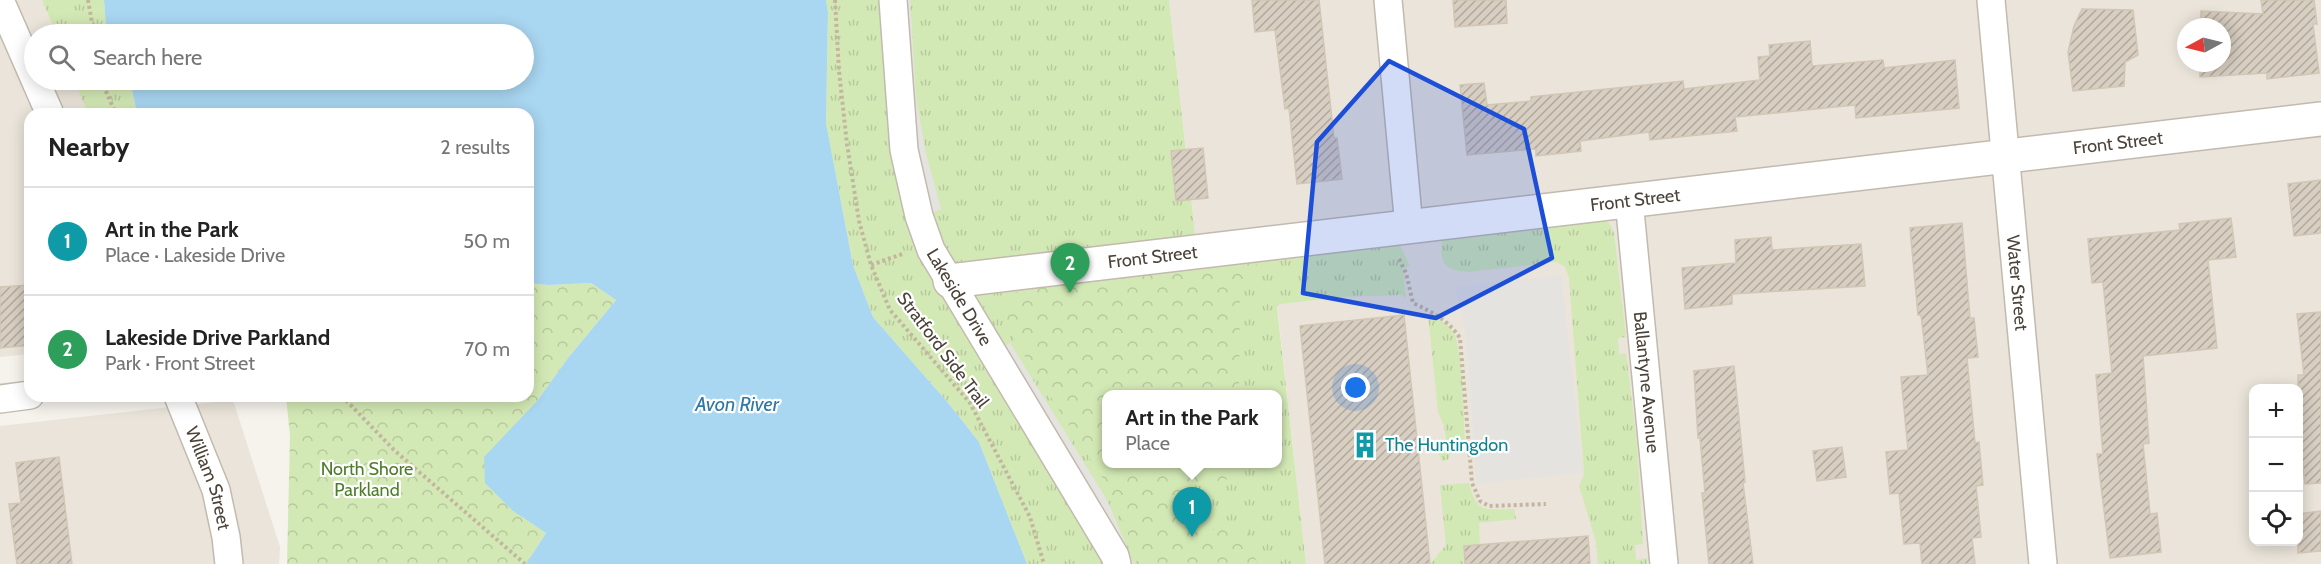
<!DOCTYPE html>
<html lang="en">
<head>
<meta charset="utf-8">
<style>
	body { margin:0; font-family:Cabin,sans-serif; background:#f2f2f2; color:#222 }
	.controls { position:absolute; right:18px; bottom:18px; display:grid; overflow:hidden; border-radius:12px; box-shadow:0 3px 15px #0003 }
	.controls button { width:54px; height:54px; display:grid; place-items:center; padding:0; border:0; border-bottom:2px solid #e0e0e0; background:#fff; color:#222; font:30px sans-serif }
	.compass { position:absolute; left:2177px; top:18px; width:54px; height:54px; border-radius:50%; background:#fff; box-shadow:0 3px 15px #0003; rotate:263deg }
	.you { position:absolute; left:1356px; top:388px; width:21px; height:21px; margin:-15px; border:4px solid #fff; border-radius:50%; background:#1a73e8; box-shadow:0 0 0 9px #1a73e833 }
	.badge { display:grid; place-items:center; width:39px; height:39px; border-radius:50%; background:#d93025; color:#fff; font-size:20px; font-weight:700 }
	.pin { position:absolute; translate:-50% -50px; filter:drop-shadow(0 2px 3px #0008) }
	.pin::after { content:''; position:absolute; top:32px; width:21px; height:18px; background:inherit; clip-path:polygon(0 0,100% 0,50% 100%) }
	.popup { position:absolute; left:1102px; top:390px; width:180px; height:78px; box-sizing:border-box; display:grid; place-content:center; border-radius:12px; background:#fff; filter:drop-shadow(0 2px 4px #0005); font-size:20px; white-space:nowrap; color:#767676 }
	.popup b { font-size:22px; color:#222 }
	.popup::after { content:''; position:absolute; left:50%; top:100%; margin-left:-12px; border:12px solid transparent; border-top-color:#fff }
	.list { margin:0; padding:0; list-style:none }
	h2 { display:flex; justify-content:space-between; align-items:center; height:78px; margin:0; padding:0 24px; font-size:26px }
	h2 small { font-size:20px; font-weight:400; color:#767676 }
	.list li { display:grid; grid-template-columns:39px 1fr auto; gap:18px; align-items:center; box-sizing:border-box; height:108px; padding:0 24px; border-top:2px solid #e0e0e0 }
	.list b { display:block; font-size:22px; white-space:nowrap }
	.list p { margin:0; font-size:20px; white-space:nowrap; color:#767676 }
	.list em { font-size:20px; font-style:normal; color:#767676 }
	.icon { flex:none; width:33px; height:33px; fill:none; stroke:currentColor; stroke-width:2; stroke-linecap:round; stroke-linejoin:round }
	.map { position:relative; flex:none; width:2321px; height:564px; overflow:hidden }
	.search { position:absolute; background:#fff; box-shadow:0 3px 15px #0003; left:24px; top:24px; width:510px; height:66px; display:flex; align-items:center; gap:15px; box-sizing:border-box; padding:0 21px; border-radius:33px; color:#767676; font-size:22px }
	.panel { position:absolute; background:#fff; box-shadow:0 3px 15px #0003; left:24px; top:108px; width:510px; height:294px; border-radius:18px }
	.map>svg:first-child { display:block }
	.residential { fill:#eae4da; fill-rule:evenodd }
	.grass { fill:url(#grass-tufts); fill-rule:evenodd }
	.forest { fill:url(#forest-crowns) }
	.parking { fill:#e5e3e0 }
	.water { fill:#a9d6f1 }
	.building { fill:url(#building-hatch); stroke:#d2c6b4; stroke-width:1.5 }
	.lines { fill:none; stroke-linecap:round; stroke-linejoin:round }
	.minor-casing { stroke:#c2baae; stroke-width:30 }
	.tertiary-casing { stroke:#c2baae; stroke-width:36 }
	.path { stroke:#c3b69f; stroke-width:4; stroke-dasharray:3 3; stroke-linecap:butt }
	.minor { stroke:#fff; stroke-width:27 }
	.tertiary { stroke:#fff; stroke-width:33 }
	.marked { fill:#1d4ed8; fill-opacity:0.2; stroke:#1d4ed8; stroke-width:4.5; stroke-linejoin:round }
	.labels { text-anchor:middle; stroke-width:4.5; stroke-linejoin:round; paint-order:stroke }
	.street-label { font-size:18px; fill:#4b4339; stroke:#fff }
	.culture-label { font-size:18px; fill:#0d838f; stroke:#fff; text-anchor:start }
	.park-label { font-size:18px; fill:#4d7e2b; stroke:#fff }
	.water-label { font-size:20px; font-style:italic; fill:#2e78a7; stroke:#fff }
</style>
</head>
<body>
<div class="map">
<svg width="2321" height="564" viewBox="0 0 2321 564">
	<defs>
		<pattern id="grass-tufts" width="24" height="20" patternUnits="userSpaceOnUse" patternTransform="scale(1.5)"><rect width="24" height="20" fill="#d3e9b5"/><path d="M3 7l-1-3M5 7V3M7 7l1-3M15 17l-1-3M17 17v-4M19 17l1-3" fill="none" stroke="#b7c99c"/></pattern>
		<pattern id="forest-crowns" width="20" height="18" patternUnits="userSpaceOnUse" patternTransform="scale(1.5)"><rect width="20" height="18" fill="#d3e9b5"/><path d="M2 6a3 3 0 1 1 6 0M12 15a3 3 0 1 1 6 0" fill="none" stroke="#b7c99c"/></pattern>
		<pattern id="building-hatch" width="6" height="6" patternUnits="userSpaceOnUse" patternTransform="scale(1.5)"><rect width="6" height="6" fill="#d8cec1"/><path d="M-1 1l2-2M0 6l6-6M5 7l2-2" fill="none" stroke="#b1a99e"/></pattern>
	</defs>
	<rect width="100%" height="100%" fill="#f6f2ec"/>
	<g class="residential">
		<path d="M0 0H42L56 34H34V80H74L88 114H30V354L0 357Z"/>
		<path d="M1169 0H2321V564H1306L1272 259 1199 269ZM2186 27H2222V63H2186ZM2254 388H2298V542H2254Z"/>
		<path d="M233 400 280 547 279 564H0V426Z"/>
	</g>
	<g class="grass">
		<path d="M42 0H104L106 25 119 32 120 34H56Z"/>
		<path d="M826 0H1169L1199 269 1399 243 1410 266 1403 269 1406 298 1402 295 1341 297 1280 304 1277 307 1306 564H1027L979 442 949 404 873 317 853 265 826 123 828 12ZM1106 394H1278V464H1106Z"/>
		<path d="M74 80H130L137 114H88Z"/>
		<path d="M1600 218 1610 224 1614 233 1626 337 1618 338 1619 354 1626 353 1637 444 1643 544 1635 545 1636 560 1647 558V564H1598L1596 542 1579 486 1584 474 1569 278 1565 267 1556 262 1468 272C1440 270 1440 260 1442 235Z"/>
		<path d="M1428 315C1439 319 1448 323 1454 333 1463 350 1464 422 1465 444L1456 443 1451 448 1449 459 1442 461 1437 451 1446 439 1444 426 1438 412Z"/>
		<path d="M1469 483C1477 514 1485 509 1514 509L1516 519 1479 523 1481 564H1430L1446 545 1440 485Z"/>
	</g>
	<g class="forest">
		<path d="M1254 259 1258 268 1240 287 1239 394H1106V464H1243L1246 476 1195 485 1210 531 1246 522 1257 564H1140L1109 488 1020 349 1004 319 1006 302 1021 288Z"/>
		<path d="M528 283 549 285 591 283 616 300 568 358 537 401 513 511 546 533 526 564H287L290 436 286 396H528Z"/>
	</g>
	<g class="parking">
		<path d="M900 0H910L916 98 926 154 941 209 930 214 914 140Z"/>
		<path d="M1561 275 1583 472 1477 484 1466 336 1455 287Z"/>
		<path d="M1010 343 1107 500 1134 564H1124L999 350Z"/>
	</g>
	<path class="water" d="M104 0H826L828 12 826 123 853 265 873 317 949 404 979 442 1027 564H526L546 533 513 511 485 483 484 457 537 401 568 358 616 300 591 283 549 285 528 283V114H137L130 80H524V34H120L119 32 106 26Z"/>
	<g class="building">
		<path d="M1252 0H1319L1334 138H1337L1342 179 1297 184 1289 108 1285 109 1275 30 1255 32Z"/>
		<path d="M1453 0H1506L1507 23 1455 27Z"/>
		<path d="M2261 0H2314L2317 24H2313L2319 73 2267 79V73L2200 77V63H2222V27H2201V11L2263 14Z"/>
		<path d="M2082 9 2133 10 2138 55 2125 62 2124 86 2073 91 2068 52 2074 26Z"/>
		<path d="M1810 41 1812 66 1883 60 1884 68 1955 60 1959 108 1856 118 1855 105 1735 117 1737 131 1650 140 1649 132 1580 141 1581 151 1536 156V149L1467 155 1460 85 1484 83 1487 105 1531 101V97L1683 81 1684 89 1760 80 1758 57 1770 56 1769 45Z"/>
		<path d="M1203 148 1208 198 1176 201 1171 151Z"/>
		<path d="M2321 180V233L2294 236 2288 184Z"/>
		<path d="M2231 218 2236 257 2208 260 2217 348 2143 356 2149 443 2143 444 2150 514 2157 513 2161 552 2110 558 2097 454H2103L2096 375 2112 373 2103 282 2092 283 2088 239 2180 230 2179 224Z"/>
		<path d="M1962 223 1970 318H1974L1978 357 1967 358 1975 443 1979 442 1983 485 1976 486 1981 537 1972 538 1975 564H1922L1920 543 1904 544 1899 493 1890 494 1886 452 1908 450 1901 377 1928 375 1921 315H1918L1910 228Z"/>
		<path d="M1771 237 1772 250 1861 244 1865 286 1732 294V304L1685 309 1682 268 1736 263 1735 240Z"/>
		<path d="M30 285V345L0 348V287Z"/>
		<path d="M2321 312V483L2305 484 2298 425V375H2304L2297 314Z"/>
		<path d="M1404 315 1430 564H1325L1300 326Z"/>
		<path d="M1734 366 1745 482 1743 483 1753 564H1709L1702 493H1705L1700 438H1698L1694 371Z"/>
		<path d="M1842 447 1846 477 1817 481 1813 451Z"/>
		<path d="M59 457 72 564H17L9 504 21 503 16 463Z"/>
		<path d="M2321 511V551L2298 553V514Z"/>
		<path d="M1588 536 1590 564H1465L1464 546Z"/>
	</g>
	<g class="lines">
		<g class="minor-casing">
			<g id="minor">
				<path d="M0 0 50 114"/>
				<path id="s1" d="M893 0 904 150 919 216 931 250 1115 556 1117 564"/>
				<path d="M1388 0 1409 227"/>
				<path id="s2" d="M1991 0 2043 564"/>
				<path id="s3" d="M1629 200 1664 564"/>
				<path id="s4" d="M178 396 216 490 226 537 229 564"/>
				<path d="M0 399 30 395"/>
			</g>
		</g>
		<g class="tertiary-casing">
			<g id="tertiary">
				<path id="s5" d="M950 281 2321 119"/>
			</g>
		</g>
		<g class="path">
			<path d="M88 0 94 34"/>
			<path d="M835 0 839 71 847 144 859 221 871 265 890 310 970 403 1030 517 1044 564"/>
			<path d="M101 80 116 114"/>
			<path d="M1399 259 1406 273 1413 303C1432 312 1448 320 1460 338L1472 483 1480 501 1489 506 1546 504"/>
			<path d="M871 265 905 253"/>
			<path d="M342 396 394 450 525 564"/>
		</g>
		<use href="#minor" class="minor"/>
		<use href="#tertiary" class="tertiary"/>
	</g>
	<path class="marked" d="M1389 61 1524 129 1552 258 1436 318 1303 293 1317 142Z"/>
	<defs>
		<g id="building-bare" transform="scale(2.07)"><path d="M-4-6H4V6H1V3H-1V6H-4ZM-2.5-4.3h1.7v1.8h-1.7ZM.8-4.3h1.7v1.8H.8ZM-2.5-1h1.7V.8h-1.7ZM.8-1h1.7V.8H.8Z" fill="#0f9aa8" stroke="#fff" stroke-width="2.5" paint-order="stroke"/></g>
	</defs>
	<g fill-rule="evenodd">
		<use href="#building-bare" x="1365" y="445"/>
	</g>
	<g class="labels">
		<g class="street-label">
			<text dy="6" stroke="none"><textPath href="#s5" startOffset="1176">Front Street</textPath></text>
			<text dy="6" stroke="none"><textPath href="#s5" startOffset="690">Front Street</textPath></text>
			<text dy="6" stroke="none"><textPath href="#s5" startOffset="204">Front Street</textPath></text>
			<text dy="6" stroke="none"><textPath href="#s2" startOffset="284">Water Street</textPath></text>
			<text dy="6" stroke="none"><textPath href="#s1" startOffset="309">Lakeside Drive</textPath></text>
			<text transform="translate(943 350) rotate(53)" y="6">Stratford Side Trail</text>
			<text dy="6" stroke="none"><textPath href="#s3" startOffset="183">Ballantyne Avenue</textPath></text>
			<text dy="6" stroke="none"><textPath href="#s4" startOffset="88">William Street</textPath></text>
		</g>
		<g class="culture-label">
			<text x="1385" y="451">The Huntingdon</text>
		</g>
		<g class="park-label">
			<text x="367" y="475">North Shore<tspan x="367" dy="21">Parkland</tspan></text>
		</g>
		<g class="water-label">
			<text x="737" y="411">Avon River</text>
		</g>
	</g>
</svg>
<div class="controls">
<button>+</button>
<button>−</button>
<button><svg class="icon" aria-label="locate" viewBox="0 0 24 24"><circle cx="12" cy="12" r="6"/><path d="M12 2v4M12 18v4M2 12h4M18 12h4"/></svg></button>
</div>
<svg class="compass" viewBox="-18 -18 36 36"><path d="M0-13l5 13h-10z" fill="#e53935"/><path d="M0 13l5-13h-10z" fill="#767676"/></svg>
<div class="you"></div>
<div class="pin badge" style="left:1192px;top:537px;background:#0f9aa8">1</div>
<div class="popup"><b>Art in the Park</b>Place</div>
<div class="pin badge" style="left:1070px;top:293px;background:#2e9e5b">2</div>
<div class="search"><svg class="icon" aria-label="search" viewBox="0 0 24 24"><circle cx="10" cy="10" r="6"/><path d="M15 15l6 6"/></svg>Search here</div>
<section class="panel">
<h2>Nearby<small>2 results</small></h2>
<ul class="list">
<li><span class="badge" style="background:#0f9aa8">1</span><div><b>Art in the Park</b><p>Place · Lakeside Drive</p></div><em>50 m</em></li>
<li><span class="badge" style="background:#2e9e5b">2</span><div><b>Lakeside Drive Parkland</b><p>Park · Front Street</p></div><em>70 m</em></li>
</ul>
</section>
</div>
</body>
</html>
